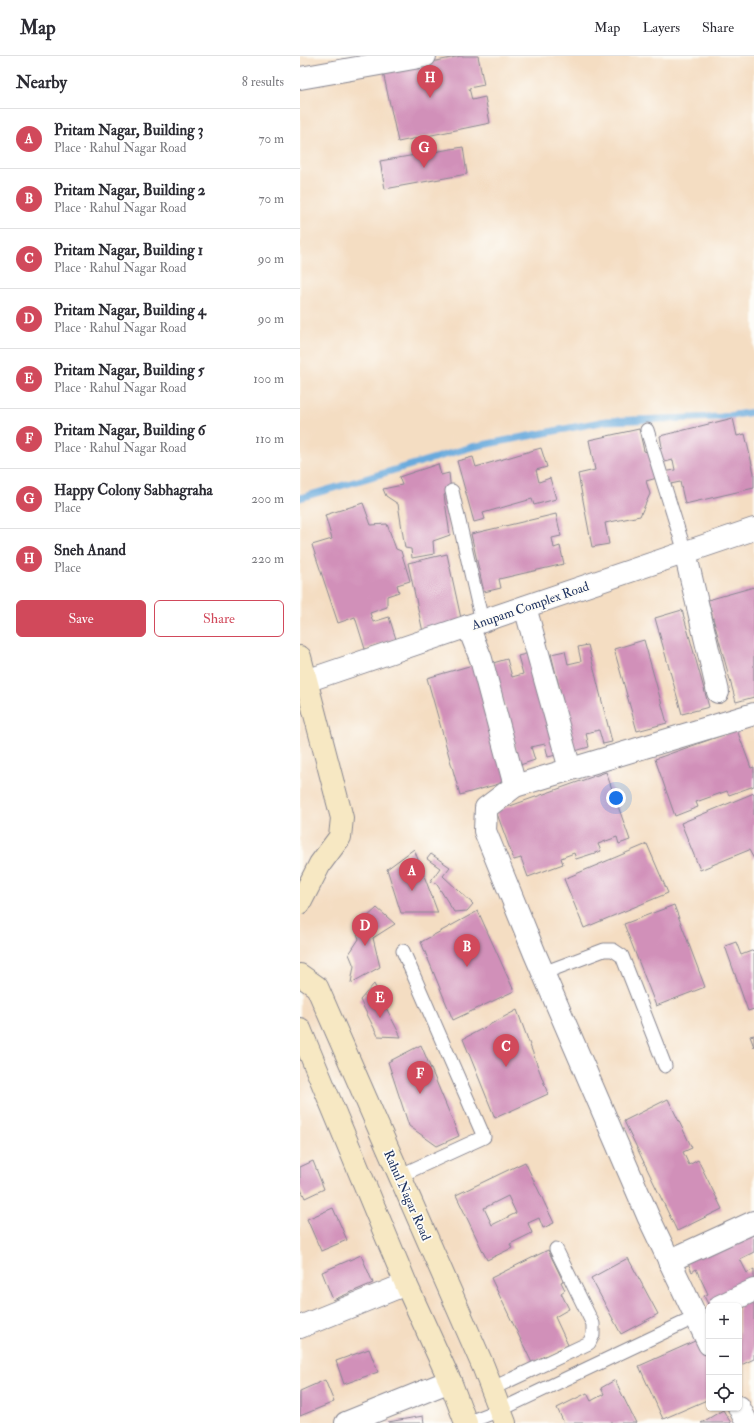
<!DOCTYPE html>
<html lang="en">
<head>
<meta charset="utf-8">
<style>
	body { margin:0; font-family:"IM FELL Double Pica",serif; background:#f2f2f3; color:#2b2b33 }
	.controls { position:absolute; right:12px; bottom:12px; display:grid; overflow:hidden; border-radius:6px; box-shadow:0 1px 3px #0004 }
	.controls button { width:36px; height:36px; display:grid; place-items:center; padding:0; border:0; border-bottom:1px solid #e1e1e2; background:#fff; color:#2b2b33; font:20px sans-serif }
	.you { position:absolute; left:316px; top:742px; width:14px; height:14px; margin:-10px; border:3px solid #fff; border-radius:50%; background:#1a73e8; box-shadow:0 0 0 6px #1a73e833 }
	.badge { display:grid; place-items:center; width:26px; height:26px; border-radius:50%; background:#d1495b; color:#fff; font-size:13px; font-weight:700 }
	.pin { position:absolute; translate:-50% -33px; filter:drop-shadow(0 1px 2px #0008) }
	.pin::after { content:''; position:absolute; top:21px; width:14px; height:12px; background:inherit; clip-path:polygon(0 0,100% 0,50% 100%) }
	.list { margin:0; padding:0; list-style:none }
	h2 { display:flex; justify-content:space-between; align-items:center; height:52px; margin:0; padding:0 16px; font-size:17px }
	h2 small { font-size:13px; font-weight:400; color:#7c7c81 }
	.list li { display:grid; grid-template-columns:26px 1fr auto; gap:12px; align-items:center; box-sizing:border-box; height:60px; padding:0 16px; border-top:1px solid #e1e1e2 }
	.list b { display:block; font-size:15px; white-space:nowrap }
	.list p { margin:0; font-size:13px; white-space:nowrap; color:#7c7c81 }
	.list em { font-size:13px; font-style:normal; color:#7c7c81 }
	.actions { display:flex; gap:8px; padding:12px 16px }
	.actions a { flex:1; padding:9px 0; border:1px solid #d1495b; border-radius:6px; text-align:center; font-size:14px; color:#d1495b }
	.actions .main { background:#d1495b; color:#fff }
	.icon { flex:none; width:22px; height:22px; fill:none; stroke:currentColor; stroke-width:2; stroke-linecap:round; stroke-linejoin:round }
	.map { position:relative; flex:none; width:454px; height:1367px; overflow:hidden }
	header { display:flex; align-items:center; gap:24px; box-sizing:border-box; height:56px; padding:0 20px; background:#fff; border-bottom:1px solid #e1e1e2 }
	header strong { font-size:19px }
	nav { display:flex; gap:22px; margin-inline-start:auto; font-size:14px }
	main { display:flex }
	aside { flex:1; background:#fff }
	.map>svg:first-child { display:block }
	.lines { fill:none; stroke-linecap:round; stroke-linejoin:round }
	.stream { stroke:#69aadd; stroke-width:7 }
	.building { fill:#d190b9; fill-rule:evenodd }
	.lane-casing { stroke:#888690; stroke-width:15 }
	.street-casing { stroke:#888690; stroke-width:24 }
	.secondary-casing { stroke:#888690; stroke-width:24 }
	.lane { stroke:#fff; stroke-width:13 }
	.street { stroke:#fff; stroke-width:22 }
	.secondary { stroke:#f7e8c3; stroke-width:22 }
	.labels { text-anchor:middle; stroke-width:3.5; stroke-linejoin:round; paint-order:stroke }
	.street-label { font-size:13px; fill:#1b2f5e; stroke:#fdfcf7 }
</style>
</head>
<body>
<header>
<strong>Map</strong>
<nav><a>Map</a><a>Layers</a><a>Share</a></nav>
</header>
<main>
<aside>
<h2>Nearby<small>8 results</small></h2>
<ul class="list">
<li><span class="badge">A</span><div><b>Pritam Nagar, Building 3</b><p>Place · Rahul Nagar Road</p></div><em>70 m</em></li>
<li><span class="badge">B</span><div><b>Pritam Nagar, Building 2</b><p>Place · Rahul Nagar Road</p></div><em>70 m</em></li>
<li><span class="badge">C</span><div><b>Pritam Nagar, Building 1</b><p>Place · Rahul Nagar Road</p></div><em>90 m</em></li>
<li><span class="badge">D</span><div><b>Pritam Nagar, Building 4</b><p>Place · Rahul Nagar Road</p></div><em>90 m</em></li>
<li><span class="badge">E</span><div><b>Pritam Nagar, Building 5</b><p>Place · Rahul Nagar Road</p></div><em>100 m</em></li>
<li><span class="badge">F</span><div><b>Pritam Nagar, Building 6</b><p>Place · Rahul Nagar Road</p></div><em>110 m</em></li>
<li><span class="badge">G</span><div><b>Happy Colony Sabhagraha</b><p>Place</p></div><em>200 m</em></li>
<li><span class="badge">H</span><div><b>Sneh Anand</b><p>Place</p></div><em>220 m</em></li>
</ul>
<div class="actions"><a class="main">Save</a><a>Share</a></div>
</aside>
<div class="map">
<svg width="454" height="1367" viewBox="0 0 454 1367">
	<rect width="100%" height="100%" fill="#fdfcf7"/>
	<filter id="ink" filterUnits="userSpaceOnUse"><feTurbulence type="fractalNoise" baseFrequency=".025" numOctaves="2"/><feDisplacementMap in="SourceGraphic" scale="8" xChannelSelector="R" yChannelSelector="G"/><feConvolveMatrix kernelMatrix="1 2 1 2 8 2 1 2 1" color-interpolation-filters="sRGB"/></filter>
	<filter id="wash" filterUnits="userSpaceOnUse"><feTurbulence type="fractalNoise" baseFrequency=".012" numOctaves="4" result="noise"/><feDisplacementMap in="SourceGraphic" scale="16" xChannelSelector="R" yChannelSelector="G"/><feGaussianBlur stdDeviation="0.9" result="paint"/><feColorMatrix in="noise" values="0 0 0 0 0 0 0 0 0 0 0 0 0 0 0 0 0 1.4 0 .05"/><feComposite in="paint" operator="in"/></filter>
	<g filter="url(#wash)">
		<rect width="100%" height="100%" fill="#f4ddc2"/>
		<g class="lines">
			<path class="stream" d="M0 442 172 391 306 365 421 361 454 356"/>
		</g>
		<g id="blocks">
			<g class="building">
				<path d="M161 0H178L184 29 169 32 172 44 185 41 190 67 98 86 83 16Z"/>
				<path d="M163 91 167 118 85 133 80 105Z"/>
				<path d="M433 362 437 380 445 378 454 417V432L385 448 380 426 366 429 363 416 375 414 373 404 361 407 358 393 362 391 360 380Z"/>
				<path d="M339 373 344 395 350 397 357 422 346 425 350 438 340 460 305 467 309 488 292 491 278 418 295 414 289 384Z"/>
				<path d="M241 392 247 411 236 414 239 426 250 422 256 443 234 449 232 443 183 457 185 463 174 466 157 405 173 401 176 411Z"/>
				<path d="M138 408 141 419 149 417 151 436 144 439 150 479 133 485 134 498 112 502 111 493 105 492 98 448 86 440 83 433 102 429 99 421Z"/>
				<path d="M63 447 71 469 87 468 96 493 101 495 110 525 97 529 99 536 87 540V551L70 557 73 566 89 561 96 583 65 593 55 561 38 567 12 489 32 483 25 459Z"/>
				<path d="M256 458 261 480 252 482 254 492 260 490 264 508 199 523 201 532 184 536 171 478Z"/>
				<path d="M147 498 162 567 123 576 108 507Z"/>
				<path d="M454 531V641L436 646 408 544Z"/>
				<path d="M382 554 409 651 382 658 355 562Z"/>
				<path d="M344 584 367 667 337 675 314 593Z"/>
				<path d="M288 589 312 686 303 688 299 674 286 677 289 691 275 695 251 598 265 595 268 608 281 605 278 591Z"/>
				<path d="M233 596 260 698 248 701 245 688 231 691 235 704 220 709 193 607 207 603 212 621 223 618 218 600Z"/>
				<path d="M176 608 209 725 160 739 127 622Z"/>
				<path d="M437 674 451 712 454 711V730L429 739 427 735 396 746 398 751 375 760 355 703Z"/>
				<path d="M306 716 330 784 319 788 317 781 298 788 301 795 276 803 274 797 261 802 263 808 228 821 221 802 214 804 196 755Z"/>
				<path d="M454 737V803L449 794 400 814 381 767Z"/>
				<path d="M347 788 368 837 284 872 264 823Z"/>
				<path d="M114 793 138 857H101L87 813Z"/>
				<path d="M131 798 150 811 143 820 173 848 167 855 154 856 136 827 130 826 140 812 127 803Z"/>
				<path d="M374 849 405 931 356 950 324 868Z"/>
				<path d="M77 852 95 868 73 882 80 911 51 927 54 910 49 898 59 883 55 872Z"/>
				<path d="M178 855 214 935 153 964 121 886Z"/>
				<path d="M436 886 441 899 454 894V953L448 955 425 890Z"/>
				<path d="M74 928 101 981 78 980 60 944Z"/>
				<path d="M217 954 248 1038 195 1062 163 983Z"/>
				<path d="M454 979V991L450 980Z"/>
				<path d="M121 989 159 1080 137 1090 109 1070 88 1006Z"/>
				<path d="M368 1043 392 1092 383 1096 389 1109 398 1104 422 1153 377 1175 324 1065Z"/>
				<path d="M13 1105 24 1133 5 1142 0 1131V1111Z"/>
				<path d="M225 1106 254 1167 243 1172 239 1162 228 1167 232 1177 210 1188 212 1192 187 1204 156 1139ZM208 1140 216 1157 192 1169 184 1152Z"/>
				<path d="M33 1152 47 1184 21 1195 7 1163Z"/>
				<path d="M454 1171V1196L440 1203 447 1217 454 1213V1230L413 1250H409L404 1240 408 1238 396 1213 392 1216 387 1205Z"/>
				<path d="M248 1194 263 1225 261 1226 265 1234 261 1237 269 1253 255 1261 268 1289 232 1307 191 1222Z"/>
				<path d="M61 1199 73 1227 33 1244 22 1216Z"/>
				<path d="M328 1202 358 1258 321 1278 291 1222Z"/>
				<path d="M454 1242V1303L439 1310V1249Z"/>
				<path d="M404 1281 409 1293V1343L363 1363 339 1310Z"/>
				<path d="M69 1293 78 1316 44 1328 36 1305Z"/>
				<path d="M25 1324 34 1346 0 1360V1335Z"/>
				<path d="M315 1324 336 1367H264L257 1352 287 1337 291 1345 304 1338 301 1332Z"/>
				<path d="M423 1354 431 1367H401Z"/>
				<path d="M123 1360 124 1367H89L88 1366Z"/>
			</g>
		</g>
	</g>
	<g filter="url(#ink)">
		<use href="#blocks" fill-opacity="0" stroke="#888690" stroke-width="1"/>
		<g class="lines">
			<g class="lane-casing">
				<g id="lane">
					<path d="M347 374 385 496"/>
					<path d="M152 435 182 565"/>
					<path d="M243 917 304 894H313L322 900 365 1010"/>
					<path d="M99 1120 184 1081 103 895"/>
					<path d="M191 1333 289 1287 293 1279V1268L256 1193"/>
					<path d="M166 1367 200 1354 396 1261"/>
				</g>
			</g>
			<g class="street-casing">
				<g id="street">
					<path d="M0 22 125 0"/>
					<path d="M385 496 418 636"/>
					<path d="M225 551 270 713"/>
					<path d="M168 570 181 603 215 730"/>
					<path d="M6 625 454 473"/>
					<path d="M369 1205 454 1166"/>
					<path d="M420 1250 454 1234"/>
					<path d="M0 1271 106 1228"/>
					<path d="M409 1288 348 1160 235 898 185 775 186 752 215 730 454 658"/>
					<path d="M439 1351 447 1367"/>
					<path d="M46 1367 150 1325"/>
				</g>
			</g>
			<g class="secondary-casing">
				<g id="secondary">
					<path d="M0 601 42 762 40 781 20 808 0 847"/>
					<path d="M0 919 17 931 183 1310 205 1367"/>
					<path d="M0 973 106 1228 150 1325 166 1367"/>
				</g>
			</g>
			<use href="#lane" class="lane"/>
			<use href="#street" class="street"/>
			<use href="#secondary" class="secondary"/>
		</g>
	</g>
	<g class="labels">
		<g class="street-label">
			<text transform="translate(230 549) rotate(-19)" y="5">Anupam Complex Road</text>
			<text transform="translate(108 1139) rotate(66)" y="5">Rahul Nagar Road</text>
		</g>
	</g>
</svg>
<div class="controls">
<button>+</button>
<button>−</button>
<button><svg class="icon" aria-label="locate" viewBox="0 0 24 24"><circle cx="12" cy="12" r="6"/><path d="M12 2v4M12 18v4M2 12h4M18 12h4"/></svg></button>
</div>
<div class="you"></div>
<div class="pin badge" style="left:112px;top:835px">A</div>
<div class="pin badge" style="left:167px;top:911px">B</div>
<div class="pin badge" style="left:206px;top:1011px">C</div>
<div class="pin badge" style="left:65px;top:890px">D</div>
<div class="pin badge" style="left:80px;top:962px">E</div>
<div class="pin badge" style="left:120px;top:1038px">F</div>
<div class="pin badge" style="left:124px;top:112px">G</div>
<div class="pin badge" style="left:130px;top:42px">H</div>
</div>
</main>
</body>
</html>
